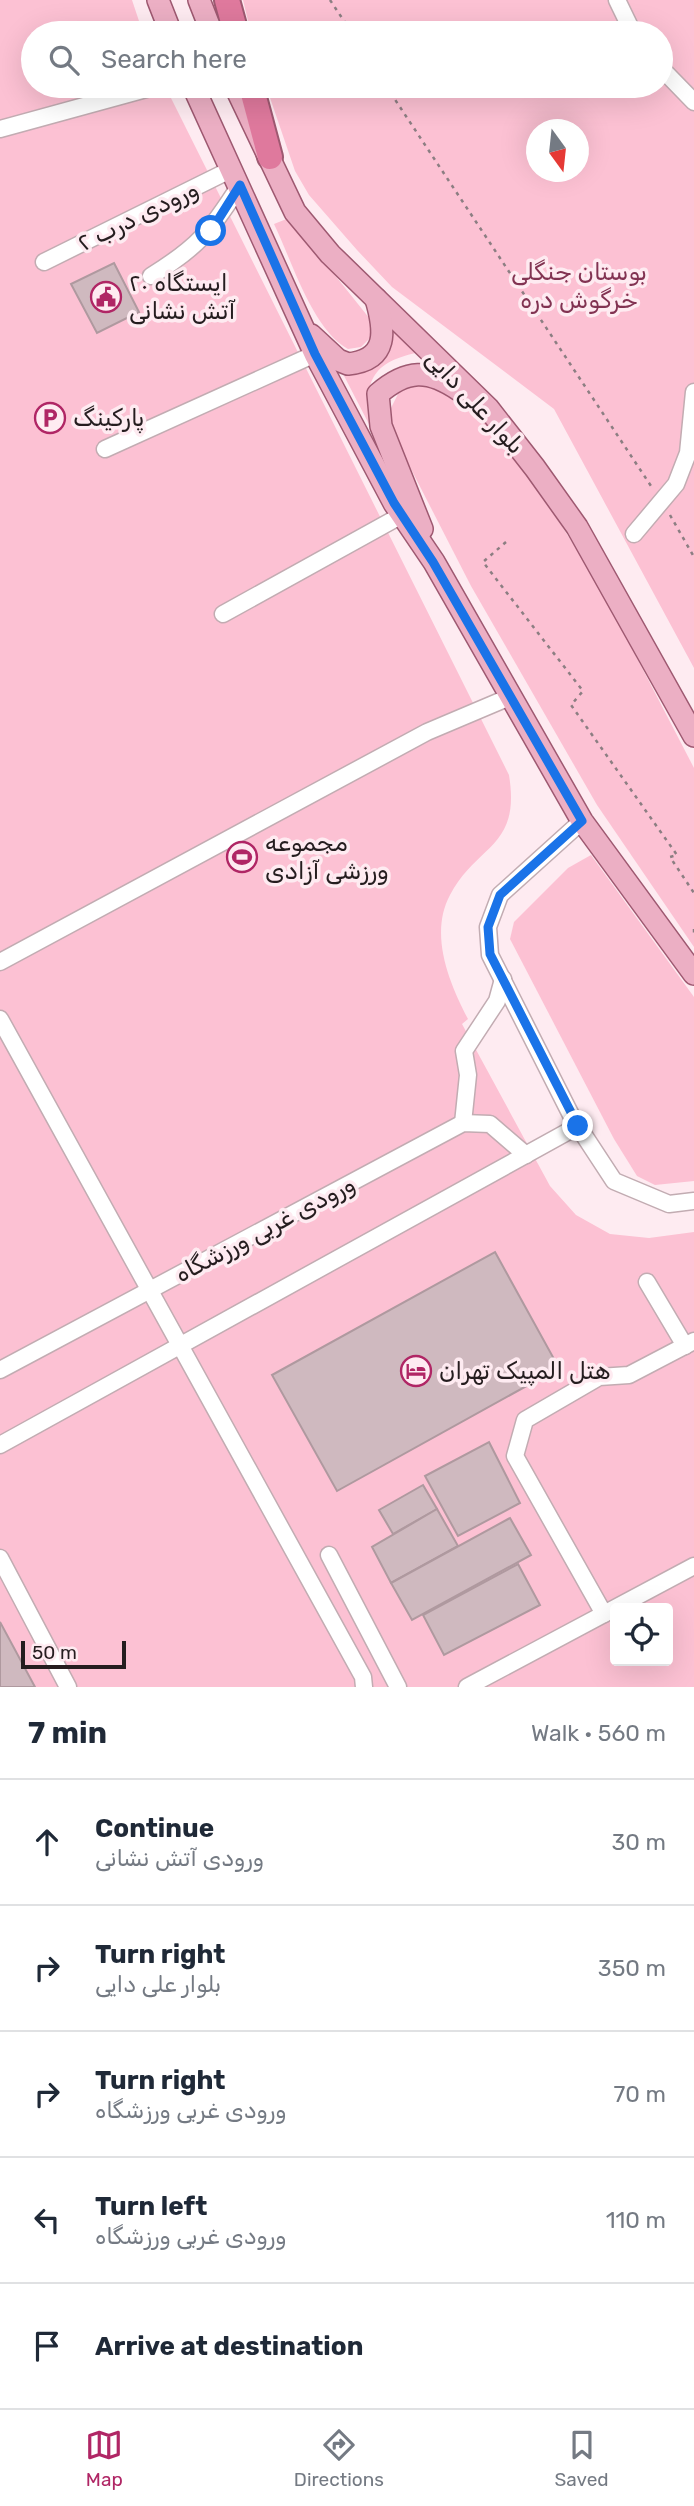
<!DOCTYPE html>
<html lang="en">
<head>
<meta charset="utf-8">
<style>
	body { margin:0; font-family:Rubik,Cairo,sans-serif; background:#f6f6f7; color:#1f2937 }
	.controls { position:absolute; right:21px; bottom:21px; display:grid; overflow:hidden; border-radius:7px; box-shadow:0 7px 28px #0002 }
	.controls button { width:63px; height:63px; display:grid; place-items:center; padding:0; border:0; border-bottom:2px solid #e0e1e3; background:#fff; color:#1f2937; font:35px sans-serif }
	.compass { position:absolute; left:526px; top:119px; width:63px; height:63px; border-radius:50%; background:#fff; box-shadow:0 7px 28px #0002; rotate:165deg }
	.scale { position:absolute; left:21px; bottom:18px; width:105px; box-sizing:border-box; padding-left:7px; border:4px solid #251d1f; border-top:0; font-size:19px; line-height:24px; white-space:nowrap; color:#251d1f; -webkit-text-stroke:5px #feebf1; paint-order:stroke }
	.stop { position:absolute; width:21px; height:21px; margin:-16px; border:5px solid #1a73e8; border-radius:50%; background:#fff }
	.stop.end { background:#1a73e8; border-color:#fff; box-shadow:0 2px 7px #0008 }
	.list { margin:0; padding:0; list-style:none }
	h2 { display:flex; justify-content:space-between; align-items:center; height:91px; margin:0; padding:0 28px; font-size:30px }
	h2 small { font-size:23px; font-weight:400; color:#747a83 }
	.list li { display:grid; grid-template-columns:46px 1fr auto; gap:21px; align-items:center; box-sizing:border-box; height:126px; padding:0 28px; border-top:2px solid #e0e1e3 }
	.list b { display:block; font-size:26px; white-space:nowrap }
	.list p { margin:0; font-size:23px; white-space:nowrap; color:#747a83 }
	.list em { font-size:23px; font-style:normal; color:#747a83 }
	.icon { flex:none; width:38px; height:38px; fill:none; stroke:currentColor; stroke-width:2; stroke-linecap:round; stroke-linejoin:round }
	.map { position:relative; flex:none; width:694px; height:1687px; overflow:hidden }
	.search { position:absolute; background:#fff; box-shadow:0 7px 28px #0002; left:21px; right:21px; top:21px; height:77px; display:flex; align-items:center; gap:18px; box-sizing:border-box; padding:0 24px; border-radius:38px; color:#747a83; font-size:26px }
	.sheet { height:721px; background:#fff }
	nav { display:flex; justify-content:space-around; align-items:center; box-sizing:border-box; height:98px; border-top:2px solid #e0e1e3; background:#fff; font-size:19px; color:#747a83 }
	nav a { display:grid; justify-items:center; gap:4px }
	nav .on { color:#b02665 }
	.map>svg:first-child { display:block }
	.green { fill:#fcc1d3; fill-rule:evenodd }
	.building { fill:#cfb9bf; stroke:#af999f; stroke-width:2 }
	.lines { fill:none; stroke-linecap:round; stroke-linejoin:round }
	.minor-casing { stroke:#c2acb2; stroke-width:19 }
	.major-casing { stroke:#9e5971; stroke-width:24 }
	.highway-casing { stroke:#9e5971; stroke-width:28 }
	.path { stroke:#8c7e82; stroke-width:2.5; stroke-dasharray:3.5 5; stroke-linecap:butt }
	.minor { stroke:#fff; stroke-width:16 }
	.major { stroke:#ecafc4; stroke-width:21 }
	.highway { stroke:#df799d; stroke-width:24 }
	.route { stroke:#1a73e8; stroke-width:9 }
	.labels { text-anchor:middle; stroke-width:7; stroke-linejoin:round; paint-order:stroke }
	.street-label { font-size:24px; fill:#251d1f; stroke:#feebf1 }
	.park-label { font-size:24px; fill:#823352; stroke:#feebf1 }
	.poi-label { font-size:24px; fill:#251d1f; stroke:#feebf1; text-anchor:start }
</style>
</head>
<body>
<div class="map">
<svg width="694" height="1687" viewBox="0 0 694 1687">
	<rect width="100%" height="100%" fill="#feebf1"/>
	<g class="green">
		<path d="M0 0H132L143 33H33V86H165L509 775C521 848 477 844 450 895 429 934 449 983 468 1019L462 1024 550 1186 576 1215 610 1234 649 1238 694 1232V1687H0ZM615 1608H668V1661H615Z"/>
		<path d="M243 0H694V668L554 409 392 287 357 250 309 195 295 171 266 86H661V33H251ZM536 130H578V172H536Z"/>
		<path d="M289 218 370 319 372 336 361 347 348 349C312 329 292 261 274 224Z"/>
		<path d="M388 321 426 351C374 360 361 378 372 430L340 368 351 371Z"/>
		<path d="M417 385 447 390 476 409 535 484 598 583 694 768V947L597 805 471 586 392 432 390 410 399 392Z"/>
		<path d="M591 855 694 997V1181L655 1185 637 1176 614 1139 510 939 514 922 568 868Z"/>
	</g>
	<g class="building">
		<path d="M114 263 139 312 97 333 71 284Z"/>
		<path d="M495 1252 559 1368 337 1491 272 1375Z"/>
		<path d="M489 1442 520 1503 458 1536 425 1476Z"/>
		<path d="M423 1485 437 1509 393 1534 379 1510Z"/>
		<path d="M437 1509 458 1546 391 1583 372 1547Z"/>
		<path d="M510 1518 531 1555 412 1620 391 1583Z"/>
		<path d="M518 1564 540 1605 444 1655 423 1615Z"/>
		<path d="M0 1622 35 1687H0Z"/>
	</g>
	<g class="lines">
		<g class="minor-casing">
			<g id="minor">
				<path d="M617 0 633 33"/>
				<path d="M661 68 694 102"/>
				<path d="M0 129 157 86"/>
				<path d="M44 262 232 169"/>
				<path d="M151 276C198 247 210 232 240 185"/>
				<path d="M105 449 315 354"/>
				<path d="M634 534 676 484 688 453 694 392"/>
				<path d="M223 614 402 515"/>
				<path d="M582 821 500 895 488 927 490 955 572 1117 614 1181 669 1204 694 1201"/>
				<path d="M0 962 427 732 512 696"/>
				<path d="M0 1019 363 1677 364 1687"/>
				<path d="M463 1123 468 1075 464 1051 497 1001 503 979"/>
				<path d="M647 1282 685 1346"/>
				<path d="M0 1370 463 1123 490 1124 526 1155"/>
				<path d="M0 1445 578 1126"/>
				<path d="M329 1555 398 1687"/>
				<path d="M0 1558 68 1687"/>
				<path d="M604 1614 515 1456 525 1420 599 1377 629 1375 694 1341"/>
				<path d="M467 1687 694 1566"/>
			</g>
		</g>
		<g class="major-casing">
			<g id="major">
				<path d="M158 0 171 33"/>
				<path d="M199 0 212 33"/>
				<path d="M193 86 315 354 394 503 434 562 582 821 694 974"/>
				<path d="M235 86 295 212 330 254 488 408 535 468 577 527 694 736"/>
				<path d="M311 335 338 360 348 364C389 360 385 330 376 299"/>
				<path d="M422 529 381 426 378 394C407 369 428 369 459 390"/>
			</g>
		</g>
		<g class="highway-casing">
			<g id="highway">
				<path d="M227 0 236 33"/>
				<path d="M251 86 270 157"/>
			</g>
		</g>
		<g class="path">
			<path d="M330 0 352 33"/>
			<path d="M386 86 653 489"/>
			<path d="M670 515 694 557"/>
			<path d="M506 542 483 562 583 691 571 705 677 855 670 857 694 893"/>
			<path d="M694 929V934"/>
		</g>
		<use href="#minor" class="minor"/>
		<use href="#major" class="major"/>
		<use href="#highway" class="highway"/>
	</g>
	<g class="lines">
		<path class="route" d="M211 231 240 185 315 354 394 503 433 562 582 821 500 895 488 927 490 954 578 1126"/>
	</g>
	<defs>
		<g id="civic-ring" transform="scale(1.575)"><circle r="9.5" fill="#feebf1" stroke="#b02665" stroke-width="1.5"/><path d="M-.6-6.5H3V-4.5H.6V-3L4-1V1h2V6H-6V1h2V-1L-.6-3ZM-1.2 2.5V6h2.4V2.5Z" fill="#b02665"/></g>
		<g id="parking-ring" transform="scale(1.575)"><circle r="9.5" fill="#feebf1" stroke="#b02665" stroke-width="1.5"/><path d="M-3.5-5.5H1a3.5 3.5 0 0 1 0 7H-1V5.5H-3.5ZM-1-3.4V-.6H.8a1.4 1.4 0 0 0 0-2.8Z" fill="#b02665"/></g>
		<g id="stadium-ring" transform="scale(1.575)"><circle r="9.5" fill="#feebf1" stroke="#b02665" stroke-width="1.5"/><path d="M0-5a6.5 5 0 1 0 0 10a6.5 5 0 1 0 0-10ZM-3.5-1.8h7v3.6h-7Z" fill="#b02665"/></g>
		<g id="hotel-ring" transform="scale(1.575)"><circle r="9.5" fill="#feebf1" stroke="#b02665" stroke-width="1.5"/><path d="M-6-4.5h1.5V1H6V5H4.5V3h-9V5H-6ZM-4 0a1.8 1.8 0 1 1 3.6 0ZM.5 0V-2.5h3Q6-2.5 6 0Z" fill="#b02665"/></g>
	</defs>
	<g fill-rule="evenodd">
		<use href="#civic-ring" x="106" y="297"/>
		<use href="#parking-ring" x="50" y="418"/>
		<use href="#stadium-ring" x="242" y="857"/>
		<use href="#hotel-ring" x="416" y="1371"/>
	</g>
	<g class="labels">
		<g class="street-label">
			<text transform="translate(138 216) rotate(-26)" y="8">ورودی درب ۲</text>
			<text transform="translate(475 402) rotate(47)" y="8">بلوار علی دایی</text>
			<text transform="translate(265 1229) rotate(-28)" y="8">ورودی غربی ورزشگاه</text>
		</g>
		<g class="park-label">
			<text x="579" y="280">بوستان جنگلی<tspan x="579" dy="28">خرگوش دره</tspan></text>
		</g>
		<g class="poi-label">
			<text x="129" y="291">ایستگاه ۲۰<tspan x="129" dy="28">آتش نشانی</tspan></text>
			<text x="73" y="426">پارکینگ</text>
			<text x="265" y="851">مجموعه<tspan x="265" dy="28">ورزشی آزادی</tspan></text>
			<text x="439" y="1379">هتل المپیک تهران</text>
		</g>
	</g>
</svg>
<div class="controls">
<button><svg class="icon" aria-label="locate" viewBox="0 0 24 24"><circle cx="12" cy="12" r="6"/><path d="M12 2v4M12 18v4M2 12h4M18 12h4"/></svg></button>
</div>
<svg class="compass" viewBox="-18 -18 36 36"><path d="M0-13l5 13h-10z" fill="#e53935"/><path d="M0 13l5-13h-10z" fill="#747a83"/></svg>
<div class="scale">50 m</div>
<div class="stop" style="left:211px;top:231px"></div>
<div class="stop end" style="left:578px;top:1126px"></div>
<div class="search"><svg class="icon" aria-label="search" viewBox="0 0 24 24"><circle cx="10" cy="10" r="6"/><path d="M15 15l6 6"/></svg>Search here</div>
</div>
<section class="sheet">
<h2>7 min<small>Walk · 560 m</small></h2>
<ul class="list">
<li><svg class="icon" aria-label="ahead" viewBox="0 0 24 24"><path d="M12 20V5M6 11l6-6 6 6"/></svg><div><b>Continue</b><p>ورودی آتش نشانی</p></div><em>30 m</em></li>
<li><svg class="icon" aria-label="right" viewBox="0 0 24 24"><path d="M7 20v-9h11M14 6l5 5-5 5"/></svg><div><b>Turn right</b><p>بلوار علی دایی</p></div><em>350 m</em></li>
<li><svg class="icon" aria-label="right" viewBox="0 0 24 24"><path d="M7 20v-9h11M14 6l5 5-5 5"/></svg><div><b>Turn right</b><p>ورودی غربی ورزشگاه</p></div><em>70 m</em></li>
<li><svg class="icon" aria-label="left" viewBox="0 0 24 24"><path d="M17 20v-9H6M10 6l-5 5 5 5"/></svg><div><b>Turn left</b><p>ورودی غربی ورزشگاه</p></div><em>110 m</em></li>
<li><svg class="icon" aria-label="arrive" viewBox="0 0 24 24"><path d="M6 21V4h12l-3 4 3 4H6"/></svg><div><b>Arrive at destination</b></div></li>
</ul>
</section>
<nav>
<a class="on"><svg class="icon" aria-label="map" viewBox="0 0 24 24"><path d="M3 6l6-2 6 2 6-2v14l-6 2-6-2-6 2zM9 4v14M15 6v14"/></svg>Map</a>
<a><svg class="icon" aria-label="directions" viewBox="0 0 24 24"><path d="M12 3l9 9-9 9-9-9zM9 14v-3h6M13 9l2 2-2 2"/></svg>Directions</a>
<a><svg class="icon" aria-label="saved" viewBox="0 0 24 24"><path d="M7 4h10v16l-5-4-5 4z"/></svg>Saved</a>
</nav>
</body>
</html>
